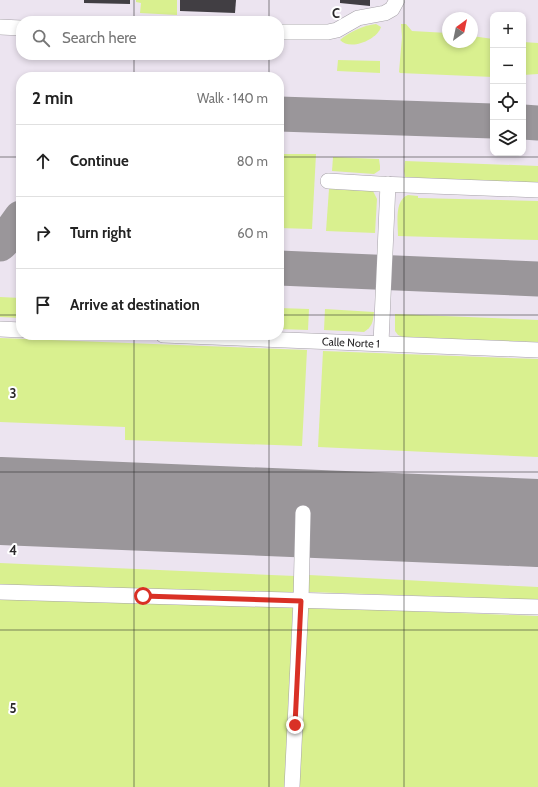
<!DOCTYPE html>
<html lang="en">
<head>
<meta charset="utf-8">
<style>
	body { margin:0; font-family:Cabin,sans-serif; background:#f6f6f6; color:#222 }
	.controls { position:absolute; right:12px; top:12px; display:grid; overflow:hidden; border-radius:8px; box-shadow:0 2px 6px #0003 }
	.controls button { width:36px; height:36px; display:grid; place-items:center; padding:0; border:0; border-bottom:1px solid #e0e0e0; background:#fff; color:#222; font:20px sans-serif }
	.compass { position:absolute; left:442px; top:12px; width:36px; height:36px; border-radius:50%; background:#fff; box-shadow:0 2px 6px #0003; rotate:33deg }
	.stop { position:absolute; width:12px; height:12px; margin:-9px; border:3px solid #d93025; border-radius:50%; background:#fff }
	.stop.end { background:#d93025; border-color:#fff; box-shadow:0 1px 4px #0008 }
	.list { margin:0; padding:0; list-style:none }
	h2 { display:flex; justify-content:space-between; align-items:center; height:52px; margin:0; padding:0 16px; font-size:17px }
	h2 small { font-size:13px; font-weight:400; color:#767676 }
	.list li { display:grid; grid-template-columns:26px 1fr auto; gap:12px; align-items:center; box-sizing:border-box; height:72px; padding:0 16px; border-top:1px solid #e0e0e0 }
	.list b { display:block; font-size:15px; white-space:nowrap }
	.list em { font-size:13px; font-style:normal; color:#767676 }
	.icon { flex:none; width:22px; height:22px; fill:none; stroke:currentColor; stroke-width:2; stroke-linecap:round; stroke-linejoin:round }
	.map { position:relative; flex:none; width:538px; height:787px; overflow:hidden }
	.search { position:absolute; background:#fff; box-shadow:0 2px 6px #0003; left:16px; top:16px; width:268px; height:44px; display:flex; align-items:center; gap:10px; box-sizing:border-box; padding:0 14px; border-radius:16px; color:#767676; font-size:15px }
	.panel { position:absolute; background:#fff; box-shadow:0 2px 6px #0003; left:16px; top:72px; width:268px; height:268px; border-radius:16px }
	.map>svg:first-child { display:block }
	.built { fill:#ece4f0; fill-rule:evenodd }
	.green { fill:#d9f08f }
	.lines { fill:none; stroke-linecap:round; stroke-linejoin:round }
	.taxiway { stroke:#9a969a; stroke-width:35 }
	.runway { stroke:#9a969a; stroke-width:88 }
	.building { fill:#413e43 }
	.minor-casing { stroke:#a6a2a8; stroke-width:16 }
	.minor { stroke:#fff; stroke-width:15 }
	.route { stroke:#d93025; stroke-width:5 }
	.grid { fill:none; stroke:#2a282a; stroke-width:1; stroke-opacity:0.55 }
	.labels { text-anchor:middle; stroke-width:4; stroke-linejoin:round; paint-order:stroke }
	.street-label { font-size:11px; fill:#2a282a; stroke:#fff }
	.grid-label { font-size:13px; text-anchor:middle; font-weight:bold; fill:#2a282a; stroke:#fff; stroke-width:4; stroke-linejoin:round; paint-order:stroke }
</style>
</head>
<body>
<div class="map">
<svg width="538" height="787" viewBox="0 0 538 787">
	<rect width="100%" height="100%" fill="#f4f0f5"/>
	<path class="built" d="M0 0H538V787H0ZM493 15H523V153H493ZM448 18H472V42H448ZM21 21H279V55H21ZM21 77H279V335H21Z"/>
	<g class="green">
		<path d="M136 0H177V15L140 13 141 3 136 2Z"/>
		<path d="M376 24 381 27C377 40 350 51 340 40 349 32 364 25 376 24Z"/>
		<path d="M401 24H406L412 31 448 33V42H472V36L493 39V77L400 73 399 72 402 37Z"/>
		<path d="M523 42 538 43V74L523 75Z"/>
		<path d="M338 60 380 61V73L337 71Z"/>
		<path d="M279 154H316L312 229 279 228Z"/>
		<path d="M333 157 379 159 380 166V170L374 174 332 171Z"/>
		<path d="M405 161 538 166V186L424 181V178L405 177 404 171Z"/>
		<path d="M329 189 373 191 377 199 375 233 326 231Z"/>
		<path d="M408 195 418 196V198L538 201V240L398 236C398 224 394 200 408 195Z"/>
		<path d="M0 297 21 298V318L0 317Z"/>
		<path d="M279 308 309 309 308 330 279 329Z"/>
		<path d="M325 309 374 312C373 322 372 327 364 332L324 330Z"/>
		<path d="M395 314 538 320V342L403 337 398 335 395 331Z"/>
		<path d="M0 338 307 350 302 446 125 440V427L0 422Z"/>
		<path d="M323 351 538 359V457L318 447Z"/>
		<path d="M0 563 295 576 294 596 0 586Z"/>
		<path d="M309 575 538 587V600L309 592Z"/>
		<path d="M0 599 293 607 285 787H0Z"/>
		<path d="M307 607 538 616V787H299Z"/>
	</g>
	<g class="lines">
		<g class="taxiway">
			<path d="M279 114 493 121"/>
			<path d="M523 122 538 123"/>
			<path d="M0 244 8 236 21 218"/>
			<path d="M279 268 538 279"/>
		</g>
		<path class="runway" d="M0 501 538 523"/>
	</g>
	<g class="building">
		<path d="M84 0H130V4L84 3Z"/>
		<path d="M180 0H236L235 13 180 11Z"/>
		<path d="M340 0H370V6L340 3Z"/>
	</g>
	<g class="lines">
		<g class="minor-casing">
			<g id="minor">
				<path d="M0 27 21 28"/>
				<path d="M279 32H328L337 30 358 18 385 13 392 9 397 0"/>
				<path d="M328 181 379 184 538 190"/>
				<path d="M0 329 21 330"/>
				<path id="s1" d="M163 335 538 350"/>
				<path d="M381 343 388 184"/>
				<path d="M0 592 538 607"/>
				<path d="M292 787 301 601 303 513"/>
			</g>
		</g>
		<use href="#minor" class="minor"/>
	</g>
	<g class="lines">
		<path class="route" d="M143 596 301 601 295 725"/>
	</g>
	<path class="grid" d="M134 0V21M269 0V21M404 0V787M134 55V77M269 55V77M0 157H21M279 157H538M0 315H21M279 315H538M134 335V787M269 335V787M0 472H538M0 630H538"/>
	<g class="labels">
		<g class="street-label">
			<text dy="4" stroke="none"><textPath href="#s1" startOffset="188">Calle Norte 1</textPath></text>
		</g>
	</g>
	<g class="grid-label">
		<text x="336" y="18">C</text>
		<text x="13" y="398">3</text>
		<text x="13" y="555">4</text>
		<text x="13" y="713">5</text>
	</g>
</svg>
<div class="controls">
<button>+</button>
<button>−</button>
<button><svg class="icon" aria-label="locate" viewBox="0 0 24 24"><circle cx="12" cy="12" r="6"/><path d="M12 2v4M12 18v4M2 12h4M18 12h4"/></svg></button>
<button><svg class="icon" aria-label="layers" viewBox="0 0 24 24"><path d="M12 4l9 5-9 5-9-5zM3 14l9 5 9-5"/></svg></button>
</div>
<svg class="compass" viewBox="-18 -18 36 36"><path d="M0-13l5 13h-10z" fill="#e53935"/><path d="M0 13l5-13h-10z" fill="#767676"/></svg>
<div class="stop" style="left:143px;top:596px"></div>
<div class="stop end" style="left:295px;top:725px"></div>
<div class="search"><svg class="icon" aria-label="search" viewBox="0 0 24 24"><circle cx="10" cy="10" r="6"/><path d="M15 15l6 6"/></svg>Search here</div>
<section class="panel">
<h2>2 min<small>Walk · 140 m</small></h2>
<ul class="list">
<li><svg class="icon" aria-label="ahead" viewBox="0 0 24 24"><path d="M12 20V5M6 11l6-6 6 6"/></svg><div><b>Continue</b></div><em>80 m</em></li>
<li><svg class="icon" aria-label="right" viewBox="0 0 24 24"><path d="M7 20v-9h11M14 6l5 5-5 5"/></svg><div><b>Turn right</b></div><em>60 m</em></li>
<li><svg class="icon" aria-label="arrive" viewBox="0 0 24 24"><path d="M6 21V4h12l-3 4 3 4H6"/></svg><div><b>Arrive at destination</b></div></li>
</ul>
</section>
</div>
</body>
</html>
